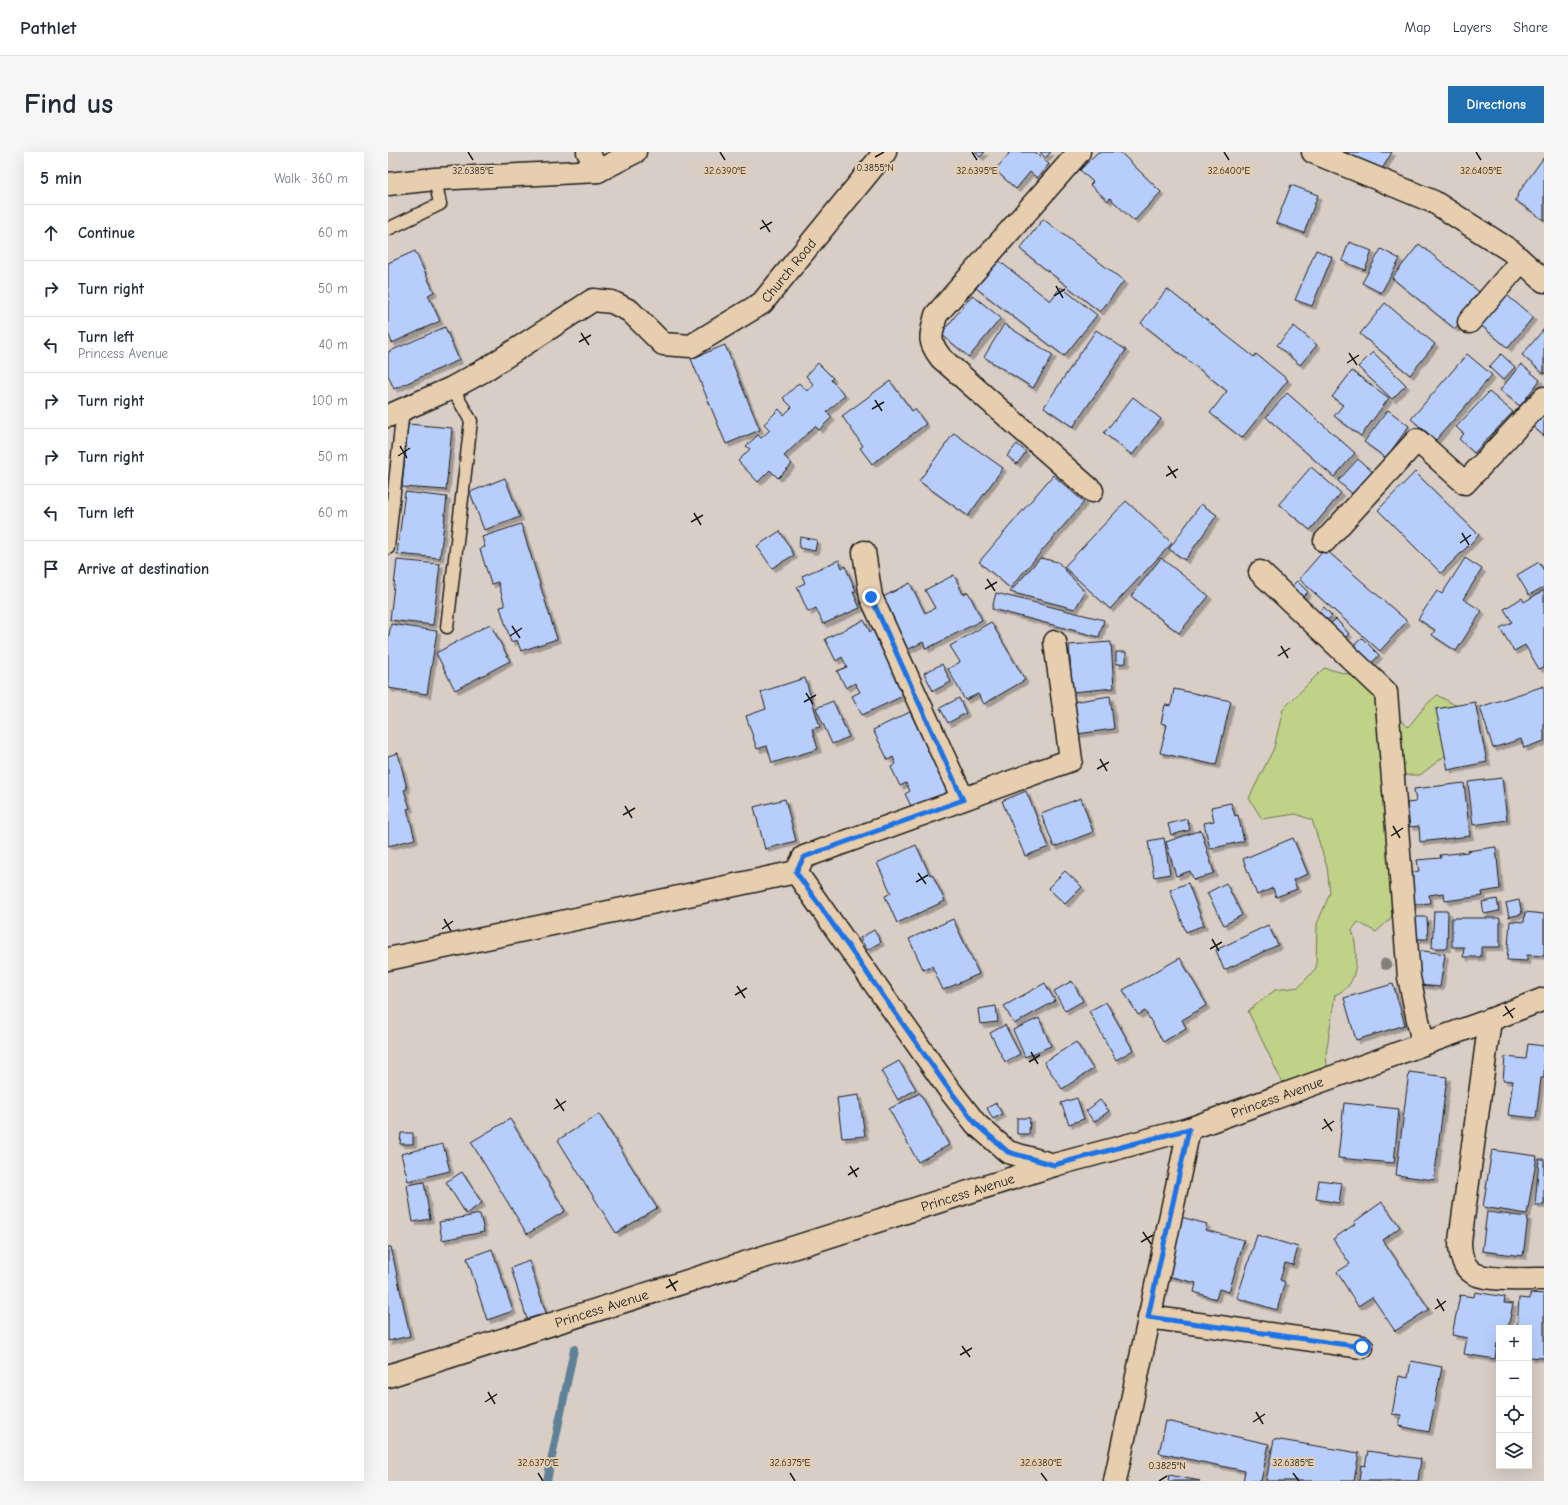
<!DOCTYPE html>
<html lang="en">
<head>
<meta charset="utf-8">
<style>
	body { margin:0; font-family:"Comic Neue",sans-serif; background:#f6f6f7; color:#1f2937 }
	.controls { position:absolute; right:12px; bottom:12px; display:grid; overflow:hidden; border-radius:0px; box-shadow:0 4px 16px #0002 }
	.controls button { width:36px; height:36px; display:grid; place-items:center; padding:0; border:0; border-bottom:1px solid #e0e1e3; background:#fff; color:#1f2937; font:20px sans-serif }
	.stop { position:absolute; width:12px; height:12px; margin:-9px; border:3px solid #1a73e8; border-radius:50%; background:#fff }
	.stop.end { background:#1a73e8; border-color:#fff; box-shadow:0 1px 4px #0008 }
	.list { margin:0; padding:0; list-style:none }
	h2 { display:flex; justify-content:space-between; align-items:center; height:52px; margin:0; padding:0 16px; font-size:17px }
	h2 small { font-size:13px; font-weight:400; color:#747a83 }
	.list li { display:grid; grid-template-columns:26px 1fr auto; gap:12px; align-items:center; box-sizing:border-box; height:56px; padding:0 16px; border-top:1px solid #e0e1e3 }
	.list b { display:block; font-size:15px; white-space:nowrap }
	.list p { margin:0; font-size:13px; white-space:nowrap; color:#747a83 }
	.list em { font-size:13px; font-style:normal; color:#747a83 }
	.icon { flex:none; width:22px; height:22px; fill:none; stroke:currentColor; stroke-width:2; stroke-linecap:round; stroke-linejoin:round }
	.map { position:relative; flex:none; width:1156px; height:1329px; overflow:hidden; border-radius:0px }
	header { display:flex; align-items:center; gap:24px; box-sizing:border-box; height:56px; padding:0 20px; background:#fff; border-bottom:1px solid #e0e1e3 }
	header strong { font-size:19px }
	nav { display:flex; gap:22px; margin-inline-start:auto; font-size:14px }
	.intro { display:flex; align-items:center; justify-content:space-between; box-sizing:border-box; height:96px; padding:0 24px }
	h1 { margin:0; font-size:28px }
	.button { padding:10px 18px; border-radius:0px; background:#1f6fb2; color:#fff; font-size:14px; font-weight:700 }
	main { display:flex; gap:24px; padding:0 24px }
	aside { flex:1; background:#fff; border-radius:0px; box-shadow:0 4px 16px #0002 }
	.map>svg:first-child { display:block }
	.green { fill:#bfd288; stroke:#6e7752 }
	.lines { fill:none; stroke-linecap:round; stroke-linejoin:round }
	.stream { stroke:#5e8197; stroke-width:8 }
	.building { fill:#b7cefd; stroke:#1c1c1c; filter:url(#shadow) }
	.service-casing { stroke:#1c1c1c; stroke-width:15 }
	.minor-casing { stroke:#1c1c1c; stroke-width:25 }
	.service { stroke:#e7ceaf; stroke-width:12 }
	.minor { stroke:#e7ceaf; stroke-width:22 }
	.tree { fill:#838075 }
	.route { stroke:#1a73e8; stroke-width:5 }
	.ticks { fill:none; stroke:#1c1c1c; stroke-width:1.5 }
	.labels { text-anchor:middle; stroke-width:4; stroke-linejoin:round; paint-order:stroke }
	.street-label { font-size:14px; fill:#1c1c1c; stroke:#e7ceaf }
	.ticks-label { font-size:10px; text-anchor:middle; fill:#1c1c1c; stroke:#e7ceaf; stroke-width:4; stroke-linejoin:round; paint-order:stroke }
</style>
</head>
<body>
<header>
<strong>Pathlet</strong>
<nav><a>Map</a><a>Layers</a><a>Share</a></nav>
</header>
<div class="intro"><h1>Find us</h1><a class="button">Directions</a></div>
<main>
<aside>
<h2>5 min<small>Walk · 360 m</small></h2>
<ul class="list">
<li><svg class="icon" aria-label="ahead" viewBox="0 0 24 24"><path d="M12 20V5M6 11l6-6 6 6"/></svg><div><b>Continue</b></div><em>60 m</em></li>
<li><svg class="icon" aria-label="right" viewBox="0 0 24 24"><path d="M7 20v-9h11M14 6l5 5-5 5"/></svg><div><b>Turn right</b></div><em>50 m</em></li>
<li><svg class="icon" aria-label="left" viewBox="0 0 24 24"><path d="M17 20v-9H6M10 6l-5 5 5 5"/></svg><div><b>Turn left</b><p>Princess Avenue</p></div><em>40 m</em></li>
<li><svg class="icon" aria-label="right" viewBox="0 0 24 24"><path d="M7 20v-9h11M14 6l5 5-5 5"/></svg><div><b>Turn right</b></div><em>100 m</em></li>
<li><svg class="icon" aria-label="right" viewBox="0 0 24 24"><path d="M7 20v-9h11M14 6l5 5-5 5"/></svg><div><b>Turn right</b></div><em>50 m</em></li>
<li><svg class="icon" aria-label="left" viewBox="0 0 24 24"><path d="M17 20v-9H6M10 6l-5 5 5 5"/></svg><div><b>Turn left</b></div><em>60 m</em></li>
<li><svg class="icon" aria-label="arrive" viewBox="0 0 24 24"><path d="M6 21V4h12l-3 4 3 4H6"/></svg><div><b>Arrive at destination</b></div></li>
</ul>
</aside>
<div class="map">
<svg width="1156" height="1329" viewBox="0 0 1156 1329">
	<defs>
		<filter id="shadow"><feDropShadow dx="3.5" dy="3.5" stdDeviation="0" flood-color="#0004"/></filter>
	</defs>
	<rect width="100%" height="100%" fill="#d9cec6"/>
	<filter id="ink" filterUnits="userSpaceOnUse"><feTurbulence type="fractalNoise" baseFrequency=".025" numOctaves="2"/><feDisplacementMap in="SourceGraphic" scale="8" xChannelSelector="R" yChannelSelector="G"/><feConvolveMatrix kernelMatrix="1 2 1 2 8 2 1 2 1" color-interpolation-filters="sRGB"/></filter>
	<g filter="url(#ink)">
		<path class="green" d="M936 516 964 523 1020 575 1038 553 1049 543 1071 555 1058 603 1032 623H1013L1016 747 1001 768 988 780 970 770 964 778C969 793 971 821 960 834 957 838 951 841 947 843L938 902 940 923 894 930 860 859 887 838 911 835 928 816 929 772 942 741 939 715 924 668 908 662 874 667 861 646 886 596 895 557Z"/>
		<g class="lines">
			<path class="stream" d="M159 1329 186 1197"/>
		</g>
		<g class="building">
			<path d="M587 0H597L592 5Z"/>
			<path d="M619 0H647L661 12 649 26 642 20 628 37 607 18 621 2Z"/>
			<path d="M652 0H663L657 6Z"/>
			<path d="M710 0H732L773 40 746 69 722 46 720 49 702 33 705 30 692 18Z"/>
			<path d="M952 0H1004L990 24Z"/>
			<path d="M1156 5V68L1127 48 1130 44 1129 43Z"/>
			<path d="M903 33 930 43 916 81 888 71Z"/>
			<path d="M655 67 736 129 712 160 632 97Z"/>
			<path d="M961 90 984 99 977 118 954 109Z"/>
			<path d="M1031 92 1095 143 1067 177 1004 126Z"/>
			<path d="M993 97 1012 107 993 141 974 131Z"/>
			<path d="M928 98 944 105 924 154 907 148Z"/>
			<path d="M27 99 46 140 40 143 52 169 4 191 0 181V111Z"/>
			<path d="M610 108 662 149 673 135 709 163 676 204 588 136Z"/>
			<path d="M779 137 866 205 868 202 900 228 854 286 822 261 839 239 753 171Z"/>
			<path d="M1115 140 1145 165 1120 196 1089 170Z"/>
			<path d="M584 143 613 166 581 205 553 182Z"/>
			<path d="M997 151 1047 192 1022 223 972 182Z"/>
			<path d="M616 172 665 203 645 236 596 205Z"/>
			<path d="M906 174 929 193 912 213 889 193Z"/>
			<path d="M57 175 71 208 6 237 0 223V200Z"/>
			<path d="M1156 177V222L1134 203Z"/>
			<path d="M708 178 738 198 685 275 656 255Z"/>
			<path d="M337 193 372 278 338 292 303 207Z"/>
			<path d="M985 200 1018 233 1004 247 970 215Z"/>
			<path d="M1079 202 1104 223 1048 288 1023 267Z"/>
			<path d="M1113 202 1127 215 1115 228 1101 215Z"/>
			<path d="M430 211 445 226 443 228 457 243 439 260 444 265 431 278 427 274 396 304 404 312 390 326 382 318 370 330 350 309 362 297 358 294 370 283 373 286 382 278 376 272 391 257 396 263 404 255 395 246 411 231 419 239 426 233 418 224Z"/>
			<path d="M1133 212 1152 228 1132 254 1112 238Z"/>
			<path d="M964 219 1001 246 973 284 946 264 955 253 944 245Z"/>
			<path d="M502 229 524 259 527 257 538 272 484 312 472 296 475 294 454 264Z"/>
			<path d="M1101 240 1125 260 1086 301 1071 287 1076 282 1068 275Z"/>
			<path d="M899 241 967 301 946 325 878 265Z"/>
			<path d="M745 245 773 267 744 303 716 281Z"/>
			<path d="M1156 257V284L1143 273Z"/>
			<path d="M1000 258 1021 274 998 306 976 290Z"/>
			<path d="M20 272 64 276 58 338 14 335Z"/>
			<path d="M566 281 615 316 580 364 531 329Z"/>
			<path d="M629 292 638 300 629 312 619 304Z"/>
			<path d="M970 307 988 323 968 345 950 329Z"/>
			<path d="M923 315 953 341 922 378 891 352Z"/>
			<path d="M1027 320 1091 383 1053 421 990 358Z"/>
			<path d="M665 323 696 350 622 436 591 410Z"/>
			<path d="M117 326 132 365 96 378 82 340Z"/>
			<path d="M17 340 59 345 52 406 9 402Z"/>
			<path d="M738 349 784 391 722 457 676 415Z"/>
			<path d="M813 352 829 363 797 408 781 397Z"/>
			<path d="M133 372 169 487 133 499 129 488 123 490 112 455 117 454 110 430 103 432 92 397 97 395 94 385Z"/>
			<path d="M392 379 406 403 384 416 369 394Z"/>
			<path d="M412 385 429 388 427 399 411 396Z"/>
			<path d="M937 397 1019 469 992 499 911 427Z"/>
			<path d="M652 406 670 410 697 440 687 457 622 440Z"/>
			<path d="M773 406 821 444 791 481 743 444Z"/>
			<path d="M1077 406 1094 417 1075 447 1094 459 1068 499 1044 483 1047 478 1030 467 1049 439 1054 442Z"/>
			<path d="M9 408 52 412 45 473 2 468Z"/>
			<path d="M451 408 454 416 457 414 468 439 465 440 472 456 435 472 428 456 420 460 409 435 417 431 414 424Z"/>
			<path d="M1151 410 1156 419V435L1141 443 1129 423Z"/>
			<path d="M566 423 575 442 580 440 594 468 538 497 535 490 519 498 493 446 522 431 537 461 547 456 537 438Z"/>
			<path d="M909 429 920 440 915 445 904 434Z"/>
			<path d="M1156 438V515L1151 517 1137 493 1126 499 1112 476 1124 470 1116 457 1134 446 1136 450Z"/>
			<path d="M608 441 716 468 711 485 604 457Z"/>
			<path d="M936 455 944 464 938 469 931 461Z"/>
			<path d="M948 467 961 482 955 487 942 472Z"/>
			<path d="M476 468 482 480 485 478 514 536 511 537 515 544 474 563 464 544 472 540 467 531 458 536 449 519 459 515 454 505 448 509 437 487Z"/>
			<path d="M603 470 637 528 596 552 590 542 577 548 560 517 572 510 562 494Z"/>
			<path d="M3 472 49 479 39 542 0 536V488Z"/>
			<path d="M102 472 122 509 67 538 48 501Z"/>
			<path d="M974 486 991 503 982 513 964 495Z"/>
			<path d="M723 490 726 536 684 540 681 493Z"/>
			<path d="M728 500H738V511L728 512Z"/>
			<path d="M554 512 563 530 545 539 536 521Z"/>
			<path d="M417 526 432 575 424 577 430 597 384 611 379 594 369 597 358 564 378 557 373 540Z"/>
			<path d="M1156 534V589L1136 596 1133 587 1105 596 1092 555Z"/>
			<path d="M786 537 843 549 828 613 772 601 779 573 773 571 777 553 783 554Z"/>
			<path d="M722 544 726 577 689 582 684 550Z"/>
			<path d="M571 546 578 561 560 571 552 556Z"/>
			<path d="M445 549 461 585 444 592 428 556Z"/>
			<path d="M1087 550 1099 610 1060 618 1048 557Z"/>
			<path d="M522 560 561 641 525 658 517 642 522 639 518 631 512 634 503 615 508 612 505 605 500 608 485 578Z"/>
			<path d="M10 601 19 637 16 638 22 656 19 657 27 687 0 694V604Z"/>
			<path d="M1114 626 1119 668 1085 673 1080 630Z"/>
			<path d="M1076 631 1082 684 1032 690 1031 674 1022 675 1019 651 1028 650 1026 637Z"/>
			<path d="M638 639 661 695 637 704 614 649Z"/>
			<path d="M693 646 705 680 666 695 653 661Z"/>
			<path d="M397 647 408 689 377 697 366 655Z"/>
			<path d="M843 651 847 664 850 663 856 689 822 697 816 671 826 669 823 655Z"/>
			<path d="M799 667 802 678 783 683 780 672Z"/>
			<path d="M813 678 826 721 806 728 802 719 788 724 778 690Z"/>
			<path d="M776 686 782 722 766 725 760 689Z"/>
			<path d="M905 686 920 722 905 728 909 737 888 745 885 736 869 743 855 707Z"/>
			<path d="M528 693 542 723 544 722 557 749 509 771 497 744 503 741 489 711Z"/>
			<path d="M1108 695 1112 737 1094 740 1095 744 1057 749 1056 741 1041 743 1042 751 1018 753 1014 721 1031 719 1029 708 1053 706 1052 703 1080 700 1079 699Z"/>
			<path d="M677 719 694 735 677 752 660 736Z"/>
			<path d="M800 731 816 773 798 780 782 738Z"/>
			<path d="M838 731 854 763 836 773 819 741Z"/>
			<path d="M1109 747 1111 759 1096 762 1094 750Z"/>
			<path d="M1131 748 1134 762 1121 765 1118 751Z"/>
			<path d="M1046 759H1060L1059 796H1044Z"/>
			<path d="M1137 760 1156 762V804L1139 803V809L1119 808 1122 769 1136 770Z"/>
			<path d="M1024 765H1039L1040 787H1025Z"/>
			<path d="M1064 766H1112V795H1093V805H1075L1076 795H1064Z"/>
			<path d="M565 767 591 822 555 838 544 814 535 817 521 787Z"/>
			<path d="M880 773 890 793 836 818 828 798Z"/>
			<path d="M486 778 493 790 479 798 472 786Z"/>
			<path d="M1028 798 1057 802 1052 835 1024 832Z"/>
			<path d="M792 806 819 853 794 868 798 876 775 890 757 859 750 863 735 838Z"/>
			<path d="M684 829 695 849 677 859 666 839Z"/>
			<path d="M657 831 667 849 626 872 616 854Z"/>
			<path d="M1005 832 1017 873 968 888 956 846Z"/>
			<path d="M718 850 745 898 728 908 701 859Z"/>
			<path d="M608 854 610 870 592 872 590 857Z"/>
			<path d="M651 866 663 894 637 905 625 878Z"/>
			<path d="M617 873 632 902 617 910 602 881Z"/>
			<path d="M688 890 705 917 674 937 656 910Z"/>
			<path d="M1140 892 1156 894V926H1153L1148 966 1120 963 1125 929 1115 928 1117 905 1138 907Z"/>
			<path d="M511 909 528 937 510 948 493 919Z"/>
			<path d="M1021 920 1059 925 1046 1028 1008 1023Z"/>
			<path d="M532 941 561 993 530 1010 501 957Z"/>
			<path d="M471 943 477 984 454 986 449 946Z"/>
			<path d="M689 946 696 967 681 972 673 951Z"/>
			<path d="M712 948 721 959 706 970 698 959Z"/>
			<path d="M608 951 614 962 605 967 599 956Z"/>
			<path d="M956 951 1011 957 1006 1011 950 1006Z"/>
			<path d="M211 962 269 1056 228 1081 170 988Z"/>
			<path d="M629 966H642L641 982H629Z"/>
			<path d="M122 967 177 1059 139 1082 83 990Z"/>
			<path d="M13 981H25V992H12Z"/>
			<path d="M55 992 62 1019 20 1029 13 1002Z"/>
			<path d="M1104 998 1149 1004 1139 1062 1095 1055Z"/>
			<path d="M1151 1007H1156V1053H1147Z"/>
			<path d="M74 1020 94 1051 78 1062 58 1030Z"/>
			<path d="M931 1028 954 1031 951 1051 928 1047Z"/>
			<path d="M36 1030 42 1067 25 1070 19 1033Z"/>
			<path d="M994 1050 1012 1075 995 1088 1041 1157 1007 1179 984 1145 970 1154 949 1120 962 1112 945 1087 967 1072 966 1070Z"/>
			<path d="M1099 1060 1140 1065 1135 1104 1094 1099Z"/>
			<path d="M92 1062 96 1080 54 1088 51 1070Z"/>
			<path d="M793 1065 819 1072 817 1078 856 1088 841 1140 831 1137 828 1147 806 1140 808 1131 776 1123Z"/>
			<path d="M869 1083 910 1095 905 1113 897 1111 892 1128 897 1130 889 1158 849 1146Z"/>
			<path d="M0 1095H3L22 1184 0 1189Z"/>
			<path d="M104 1097 125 1159 99 1168 79 1106Z"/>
			<path d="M141 1109 158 1161 139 1167 123 1116Z"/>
			<path d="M1087 1140 1117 1145 1116 1151 1125 1152 1120 1176H1111V1191H1109L1107 1207 1076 1202 1079 1186 1064 1183 1072 1143 1086 1145Z"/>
			<path d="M1142 1141 1156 1142V1206L1141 1205V1176H1129L1131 1146 1142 1147Z"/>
			<path d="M1023 1209 1054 1215 1041 1280 1011 1274 1013 1263 1004 1262 1011 1224 1020 1226Z"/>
			<path d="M778 1269 881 1292 873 1329H855L857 1319 771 1301Z"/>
			<path d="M886 1287 971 1301 966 1329H878Z"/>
			<path d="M980 1299 1033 1307 1030 1329H971L973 1313 977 1314Z"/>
			<path d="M781 1323 812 1329H780Z"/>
		</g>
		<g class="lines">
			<g class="service-casing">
				<g id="service">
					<path d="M0 77 52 52 47 27"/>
					<path d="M0 396 15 257"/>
					<path d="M59 475 83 269 64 236"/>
				</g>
			</g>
			<g class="minor-casing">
				<g id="minor">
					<path d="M200 0 210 19"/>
					<path d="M691 0 548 163C543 184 539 188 553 206L704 339"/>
					<path d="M925 0 1046 50 1123 99 1156 129"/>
					<path d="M0 32 47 27 210 19 247 0"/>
					<path d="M1081 170 1133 109"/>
					<path id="s1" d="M0 264 64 236 95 219 205 148 224 150 242 159 275 192 303 194 374 151 497 0"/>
					<path d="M937 389 1029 288 1077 331 1156 246"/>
					<path d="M476 400 483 445 575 647"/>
					<path d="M872 420 998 540 1021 825 1035 892"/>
					<path d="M408 720 416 705 683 608 667 490"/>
					<path d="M408 720 560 936 588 972 620 1000 666 1013"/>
					<path d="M0 807 408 720"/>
					<path d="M1102 868 1072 1089C1072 1101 1074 1114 1085 1121 1097 1129 1141 1127 1156 1127"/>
					<path d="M761 1165 974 1195"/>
					<path id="s2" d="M0 1224 666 1013 801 977 1102 868 1156 847"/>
					<path d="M727 1329 801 977"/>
				</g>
			</g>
			<use href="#service" class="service"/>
			<use href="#minor" class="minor"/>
		</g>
		<circle class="tree" cx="998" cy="812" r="6"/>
	</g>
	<g class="lines" filter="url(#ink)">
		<path class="route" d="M483 445 575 648 416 705 408 720 560 936 588 972 620 1000 666 1013 801 977 760 1165 974 1195"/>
	</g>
	<path class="ticks" d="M80 0 85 8M332 0 337 8M584 0 589 8M836 0 841 8M1088 0 1093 8M487 5 496 0M374 68 382 80M372 77 384 70M668 134 675 146M666 144 677 137M193 181 201 193M191 190 203 183M961 201 969 213M959 211 971 203M487 248 494 259M484 257 496 250M12 294 19 306M10 304 22 296M780 314 788 326M778 324 790 317M306 361 313 373M303 370 315 363M1074 381 1081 393M1072 391 1083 383M599 427 607 439M597 437 609 430M124 474 132 486M122 484 134 476M893 494 900 506M890 504 902 496M418 541 425 552M416 550 428 543M712 607 719 619M709 617 721 610M237 654 244 666M235 663 247 656M1005 674 1012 686M1003 684 1015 676M530 721 538 732M528 730 540 723M56 767 63 779M54 777 65 769M824 787 831 799M822 797 834 790M349 834 357 846M347 843 359 836M1117 854 1125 866M1115 864 1127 856M643 900 650 912M641 910 652 903M168 947 176 959M166 957 178 949M936 967 944 979M934 977 946 969M462 1014 469 1025M460 1023 471 1016M755 1080 763 1092M753 1090 765 1083M281 1127 288 1139M278 1136 290 1129M1049 1147 1056 1159M1047 1157 1058 1149M574 1194 582 1205M572 1203 584 1196M100 1240 107 1252M97 1250 109 1242M868 1260 875 1272M865 1270 877 1262M150 1321 155 1329M402 1321 407 1329M653 1321 659 1329M905 1321 911 1329M771 1329 779 1324"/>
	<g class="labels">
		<g class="street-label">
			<text dy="5" stroke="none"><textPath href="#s1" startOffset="475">Church Road</textPath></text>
			<text dy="5" stroke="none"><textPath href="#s2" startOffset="932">Princess Avenue</textPath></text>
			<text dy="5" stroke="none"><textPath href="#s2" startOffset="608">Princess Avenue</textPath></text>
			<text dy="5" stroke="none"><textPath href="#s2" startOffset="224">Princess Avenue</textPath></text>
		</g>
	</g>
	<g class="ticks-label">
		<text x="487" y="19">0.3855°N</text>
		<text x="85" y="22">32.6385°E</text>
		<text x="1093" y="22">32.6405°E</text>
		<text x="337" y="22">32.6390°E</text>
		<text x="589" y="22">32.6395°E</text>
		<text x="841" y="22">32.6400°E</text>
		<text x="150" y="1314">32.6370°E</text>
		<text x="402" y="1314">32.6375°E</text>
		<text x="653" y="1314">32.6380°E</text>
		<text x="905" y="1314">32.6385°E</text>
		<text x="779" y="1317">0.3825°N</text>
	</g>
</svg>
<div class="controls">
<button>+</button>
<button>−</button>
<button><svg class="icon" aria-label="locate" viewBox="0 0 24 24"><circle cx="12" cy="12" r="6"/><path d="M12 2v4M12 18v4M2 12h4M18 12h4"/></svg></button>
<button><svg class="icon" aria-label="layers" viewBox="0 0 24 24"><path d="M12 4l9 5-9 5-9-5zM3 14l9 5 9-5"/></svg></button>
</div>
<div class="stop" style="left:974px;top:1195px"></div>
<div class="stop end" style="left:483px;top:445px"></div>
</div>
</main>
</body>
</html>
